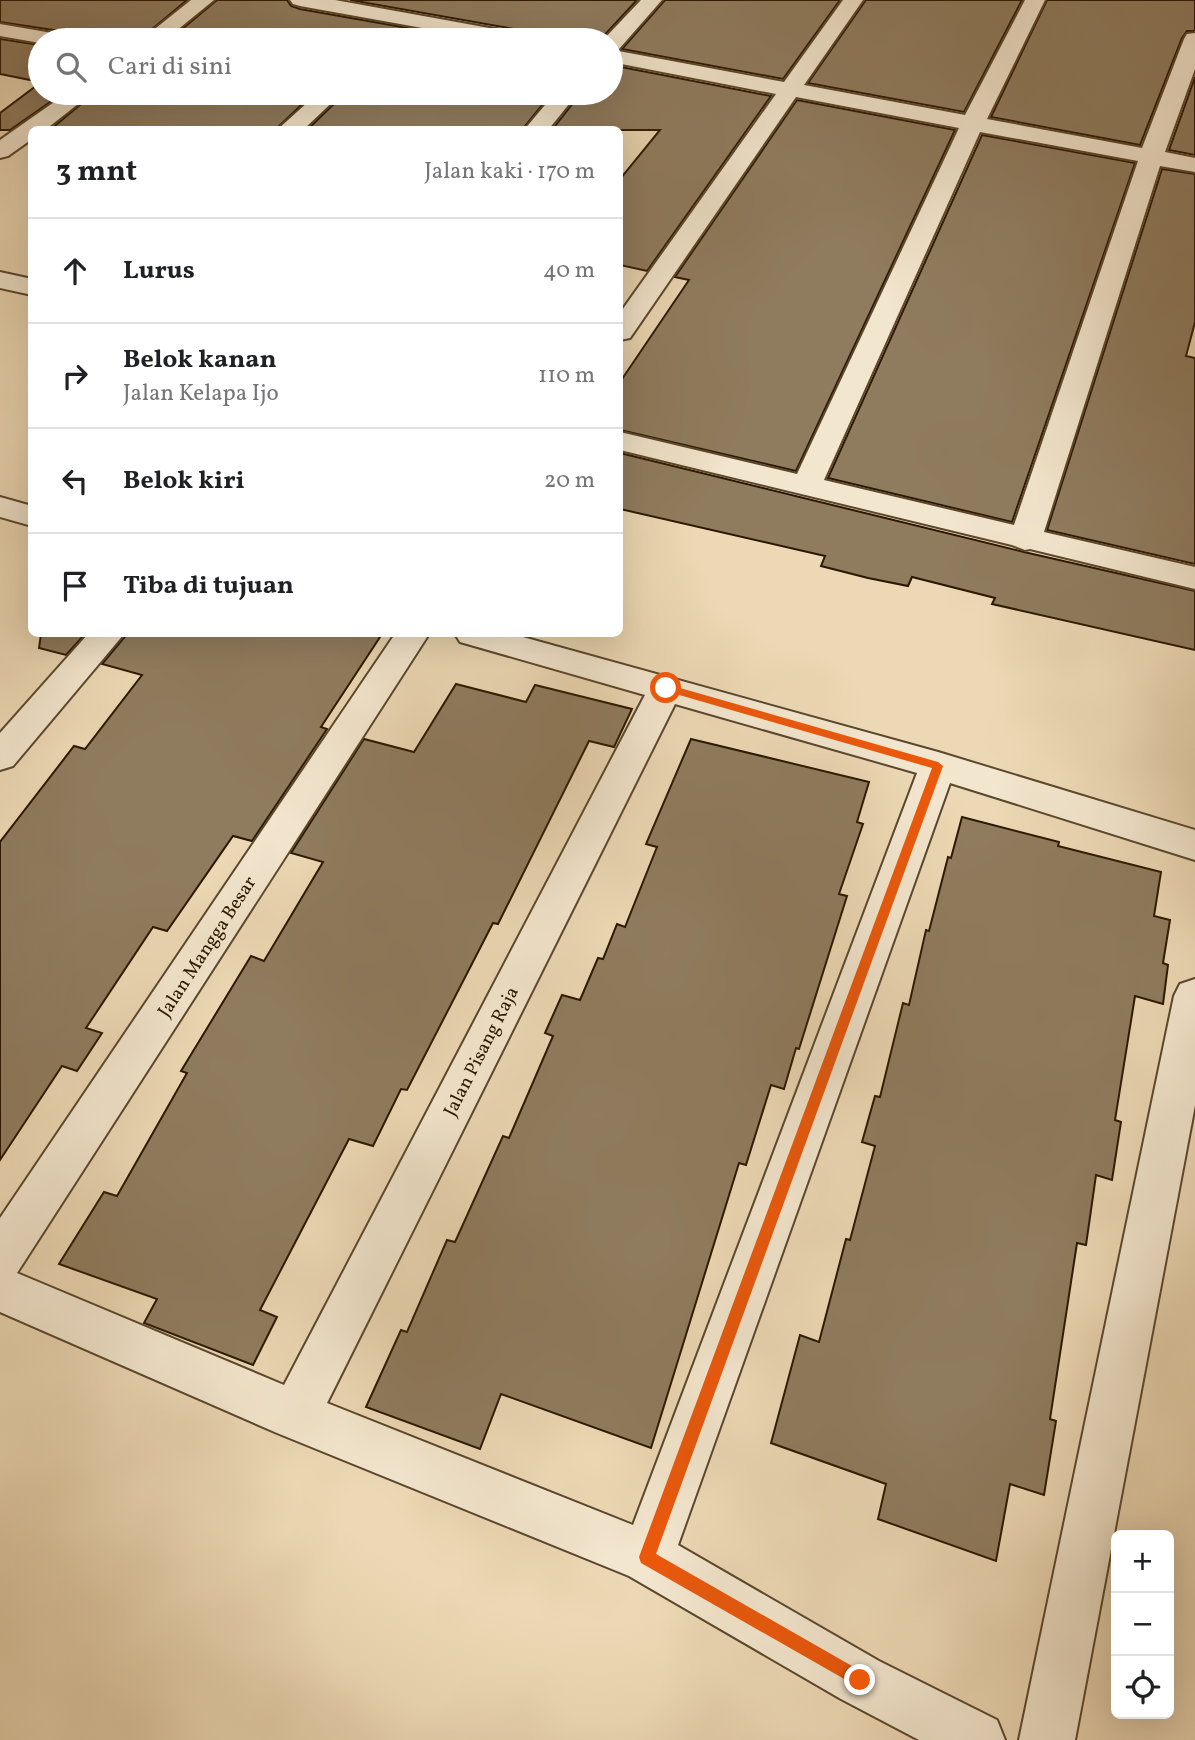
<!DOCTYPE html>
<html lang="id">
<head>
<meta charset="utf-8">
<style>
	body { margin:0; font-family:Vollkorn,serif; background:#f6f6f6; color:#202124 }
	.controls { position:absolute; right:21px; bottom:21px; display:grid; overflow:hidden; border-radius:10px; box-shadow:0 7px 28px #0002 }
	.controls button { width:63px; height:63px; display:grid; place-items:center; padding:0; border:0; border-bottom:2px solid #e0e0e0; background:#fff; color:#202124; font:35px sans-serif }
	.stop { position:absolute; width:21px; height:21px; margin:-16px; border:5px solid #ea580c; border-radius:50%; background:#fff }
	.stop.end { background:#ea580c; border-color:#fff; box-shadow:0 2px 7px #0008 }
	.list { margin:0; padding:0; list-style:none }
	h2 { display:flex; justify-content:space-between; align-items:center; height:91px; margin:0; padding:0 28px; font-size:30px }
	h2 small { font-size:23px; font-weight:400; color:#757577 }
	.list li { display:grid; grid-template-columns:46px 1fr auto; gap:21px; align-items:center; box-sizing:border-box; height:105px; padding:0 28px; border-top:2px solid #e0e0e0 }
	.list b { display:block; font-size:26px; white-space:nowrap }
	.list p { margin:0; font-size:23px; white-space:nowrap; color:#757577 }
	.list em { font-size:23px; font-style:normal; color:#757577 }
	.icon { flex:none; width:38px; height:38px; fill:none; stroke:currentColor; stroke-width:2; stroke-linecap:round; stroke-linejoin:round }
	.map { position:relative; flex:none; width:1195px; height:1740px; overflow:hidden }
	.search { position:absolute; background:#fff; box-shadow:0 7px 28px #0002; left:28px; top:28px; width:595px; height:77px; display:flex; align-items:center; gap:18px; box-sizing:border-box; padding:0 24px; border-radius:38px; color:#757577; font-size:26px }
	.panel { position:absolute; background:#fff; box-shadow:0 7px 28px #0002; left:28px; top:126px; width:595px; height:511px; border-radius:10px }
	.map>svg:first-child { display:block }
	.building { fill:#8f7b5e; stroke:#2b1700; stroke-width:2 }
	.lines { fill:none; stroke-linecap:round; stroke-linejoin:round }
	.minor-casing { stroke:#5b472d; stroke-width:4 }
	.minor { fill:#f3e6ce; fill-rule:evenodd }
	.route { fill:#ea580c }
	.labels { text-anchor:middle; stroke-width:5; stroke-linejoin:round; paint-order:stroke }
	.street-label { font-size:19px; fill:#2b1700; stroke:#f3e6ce }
</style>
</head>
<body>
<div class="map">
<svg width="1195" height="1740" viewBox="0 0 1195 1740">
	<rect width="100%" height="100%" fill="#ecd8b4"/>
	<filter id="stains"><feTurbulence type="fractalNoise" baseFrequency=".00286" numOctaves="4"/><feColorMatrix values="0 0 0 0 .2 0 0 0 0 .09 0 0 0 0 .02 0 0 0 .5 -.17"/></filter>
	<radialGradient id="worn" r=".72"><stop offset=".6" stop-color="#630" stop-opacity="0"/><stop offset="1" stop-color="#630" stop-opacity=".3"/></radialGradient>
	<g class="building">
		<path d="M0 0H187L139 40H72L66 32 0 22Z"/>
		<path d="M217 0H287L291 6 300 9 476 40H169Z"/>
		<path d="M350 0H637L600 40H537L531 32Z"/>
		<path d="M665 0H840L783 79 622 49Z"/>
		<path d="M866 0H1022L964 112 808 83Z"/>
		<path d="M1047 0H1195V31H1187L1182 38 1140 145 991 117Z"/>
		<path d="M0 39 40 45V82L0 74Z"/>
		<path d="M611 65 771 96 647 271 620 265V179L660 130H552L581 93H611Z"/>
		<path d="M1195 77V155L1169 150Z"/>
		<path d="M40 83V93H63L10 130H0V113Z"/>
		<path d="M94 93H314L275 130H50Z"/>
		<path d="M345 93H552L522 130H307Z"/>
		<path d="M797 100 955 130 796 471 620 430V382L689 280 675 277Z"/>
		<path d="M982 135 1135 163 1012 522 828 478Z"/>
		<path d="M1162 169 1195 174V322L1186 356 1195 358V564L1047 530Z"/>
		<path d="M620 453 1024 552 1195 591V650L992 604 995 598 912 577 908 586 868 578 821 566 825 556 620 509Z"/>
		<path d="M41 634H85L66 655 39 648Z"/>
		<path d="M127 634H382L321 727 327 729 252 841 233 836 167 931 153 927 86 1028 102 1033 77 1071 62 1066 0 1160V842L74 746 85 749 142 675 102 664Z"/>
		<path d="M456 684 526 702 535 685 632 709 614 747 589 741 498 924 493 923 407 1090 401 1089 373 1146 349 1139 260 1310 277 1317 253 1365 144 1323 157 1299 59 1264 104 1192 117 1196 187 1073 181 1071 251 956 264 961 323 862 291 853 364 739 414 752Z"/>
		<path d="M691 739 869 782 857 822 863 824 839 894 847 896 799 1049 796 1048 784 1089 771 1085 746 1165 739 1163 651 1448 501 1394 480 1449 366 1407 401 1330 407 1332 447 1240 455 1242 503 1136 509 1138 553 1036 545 1033 562 995 580 1000 598 958 603 959 617 924 625 927 657 847 646 844Z"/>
		<path d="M962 817 1059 842 1058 846 1161 872 1154 916 1170 920 1163 963 1168 965 1163 1004 1135 996 1115 1120 1121 1122 1112 1180 1096 1175 1086 1245 1077 1243 1050 1419 1056 1421 1044 1495 1010 1484 996 1561 878 1519 886 1484 771 1443 800 1335 819 1342 846 1239 850 1240 875 1146 862 1142 875 1096 880 1097 903 1003 909 1005 926 930 929 931 948 857 951 858Z"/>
	</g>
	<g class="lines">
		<g class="minor-casing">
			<g id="minor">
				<path d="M191 0H214L165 40H141Z"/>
				<path d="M290 0H335L523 34 531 35 534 40H489L300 6 293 4Z"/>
				<path d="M641 0H662L619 49 613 50 784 82 843 0H863L804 85 965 115 1025 0H1045L987 119 1142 148 1184 39 1187 34 1195 33V69L1165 152 1195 158V172L1160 166 1044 532 1195 567V589L1030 549 1025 550 1012 545 620 450V432L797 474 959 128 796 97 630 338 620 340V313L776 94 611 62V40H603ZM980 132 1138 161 1014 525 824 480Z"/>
				<path d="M0 24 58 34 66 35 69 40H40V43L0 36Z"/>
				<path d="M67 93H92L45 130H32V139L8 156 0 158V140Z"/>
				<path d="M318 93H342L303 130H277Z"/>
				<path d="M555 93H578L548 130H524Z"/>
				<path d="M0 272 32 279V295L0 288Z"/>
				<path d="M0 497 32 506V526L0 517Z"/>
				<path d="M88 634H124L13 766 0 770V733Z"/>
				<path d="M395 634H429L17 1273 284 1385 645 695 460 642 455 634H512L938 752 1195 830V860L950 783 678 1545 879 1661 997 1720 1005 1740H919L841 1699 629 1576 277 1433 0 1312V1218ZM675 704 917 773 633 1525 327 1403Z"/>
				<path d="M1195 979V1105L1075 1740H1019L1174 996 1180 984Z"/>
			</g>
		</g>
		<use href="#minor" class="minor"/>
	</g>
	<path class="route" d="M666 684 938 762 943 766 656 1554 866 1674 868 1680 866 1686 860 1688 641 1563 639 1557 932 768 662 690V685Z"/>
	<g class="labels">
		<g class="street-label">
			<text transform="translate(206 946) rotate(-57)" y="7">Jalan Mangga Besar</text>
			<text transform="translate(480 1051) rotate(-63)" y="7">Jalan Pisang Raja</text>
		</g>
	</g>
	<rect width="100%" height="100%" filter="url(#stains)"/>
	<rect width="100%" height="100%" fill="url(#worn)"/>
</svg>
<div class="controls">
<button>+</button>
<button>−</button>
<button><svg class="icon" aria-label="locate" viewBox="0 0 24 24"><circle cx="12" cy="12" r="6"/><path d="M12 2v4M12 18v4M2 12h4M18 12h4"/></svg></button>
</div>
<div class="stop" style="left:666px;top:688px"></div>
<div class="stop end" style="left:860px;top:1680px"></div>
<div class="search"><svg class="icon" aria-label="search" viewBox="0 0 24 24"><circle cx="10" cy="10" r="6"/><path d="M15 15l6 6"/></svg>Cari di sini</div>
<section class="panel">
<h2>3 mnt<small>Jalan kaki · 170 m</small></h2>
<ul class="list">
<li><svg class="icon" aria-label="ahead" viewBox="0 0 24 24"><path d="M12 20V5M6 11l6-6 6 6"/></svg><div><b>Lurus</b></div><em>40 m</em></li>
<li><svg class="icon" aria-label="right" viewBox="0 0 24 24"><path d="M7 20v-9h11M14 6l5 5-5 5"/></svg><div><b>Belok kanan</b><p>Jalan Kelapa Ijo</p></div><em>110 m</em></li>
<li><svg class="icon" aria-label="left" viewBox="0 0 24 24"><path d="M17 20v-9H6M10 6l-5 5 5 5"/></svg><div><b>Belok kiri</b></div><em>20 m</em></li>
<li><svg class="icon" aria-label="arrive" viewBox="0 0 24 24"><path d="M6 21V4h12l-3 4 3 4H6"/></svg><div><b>Tiba di tujuan</b></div></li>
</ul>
</section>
</div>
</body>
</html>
